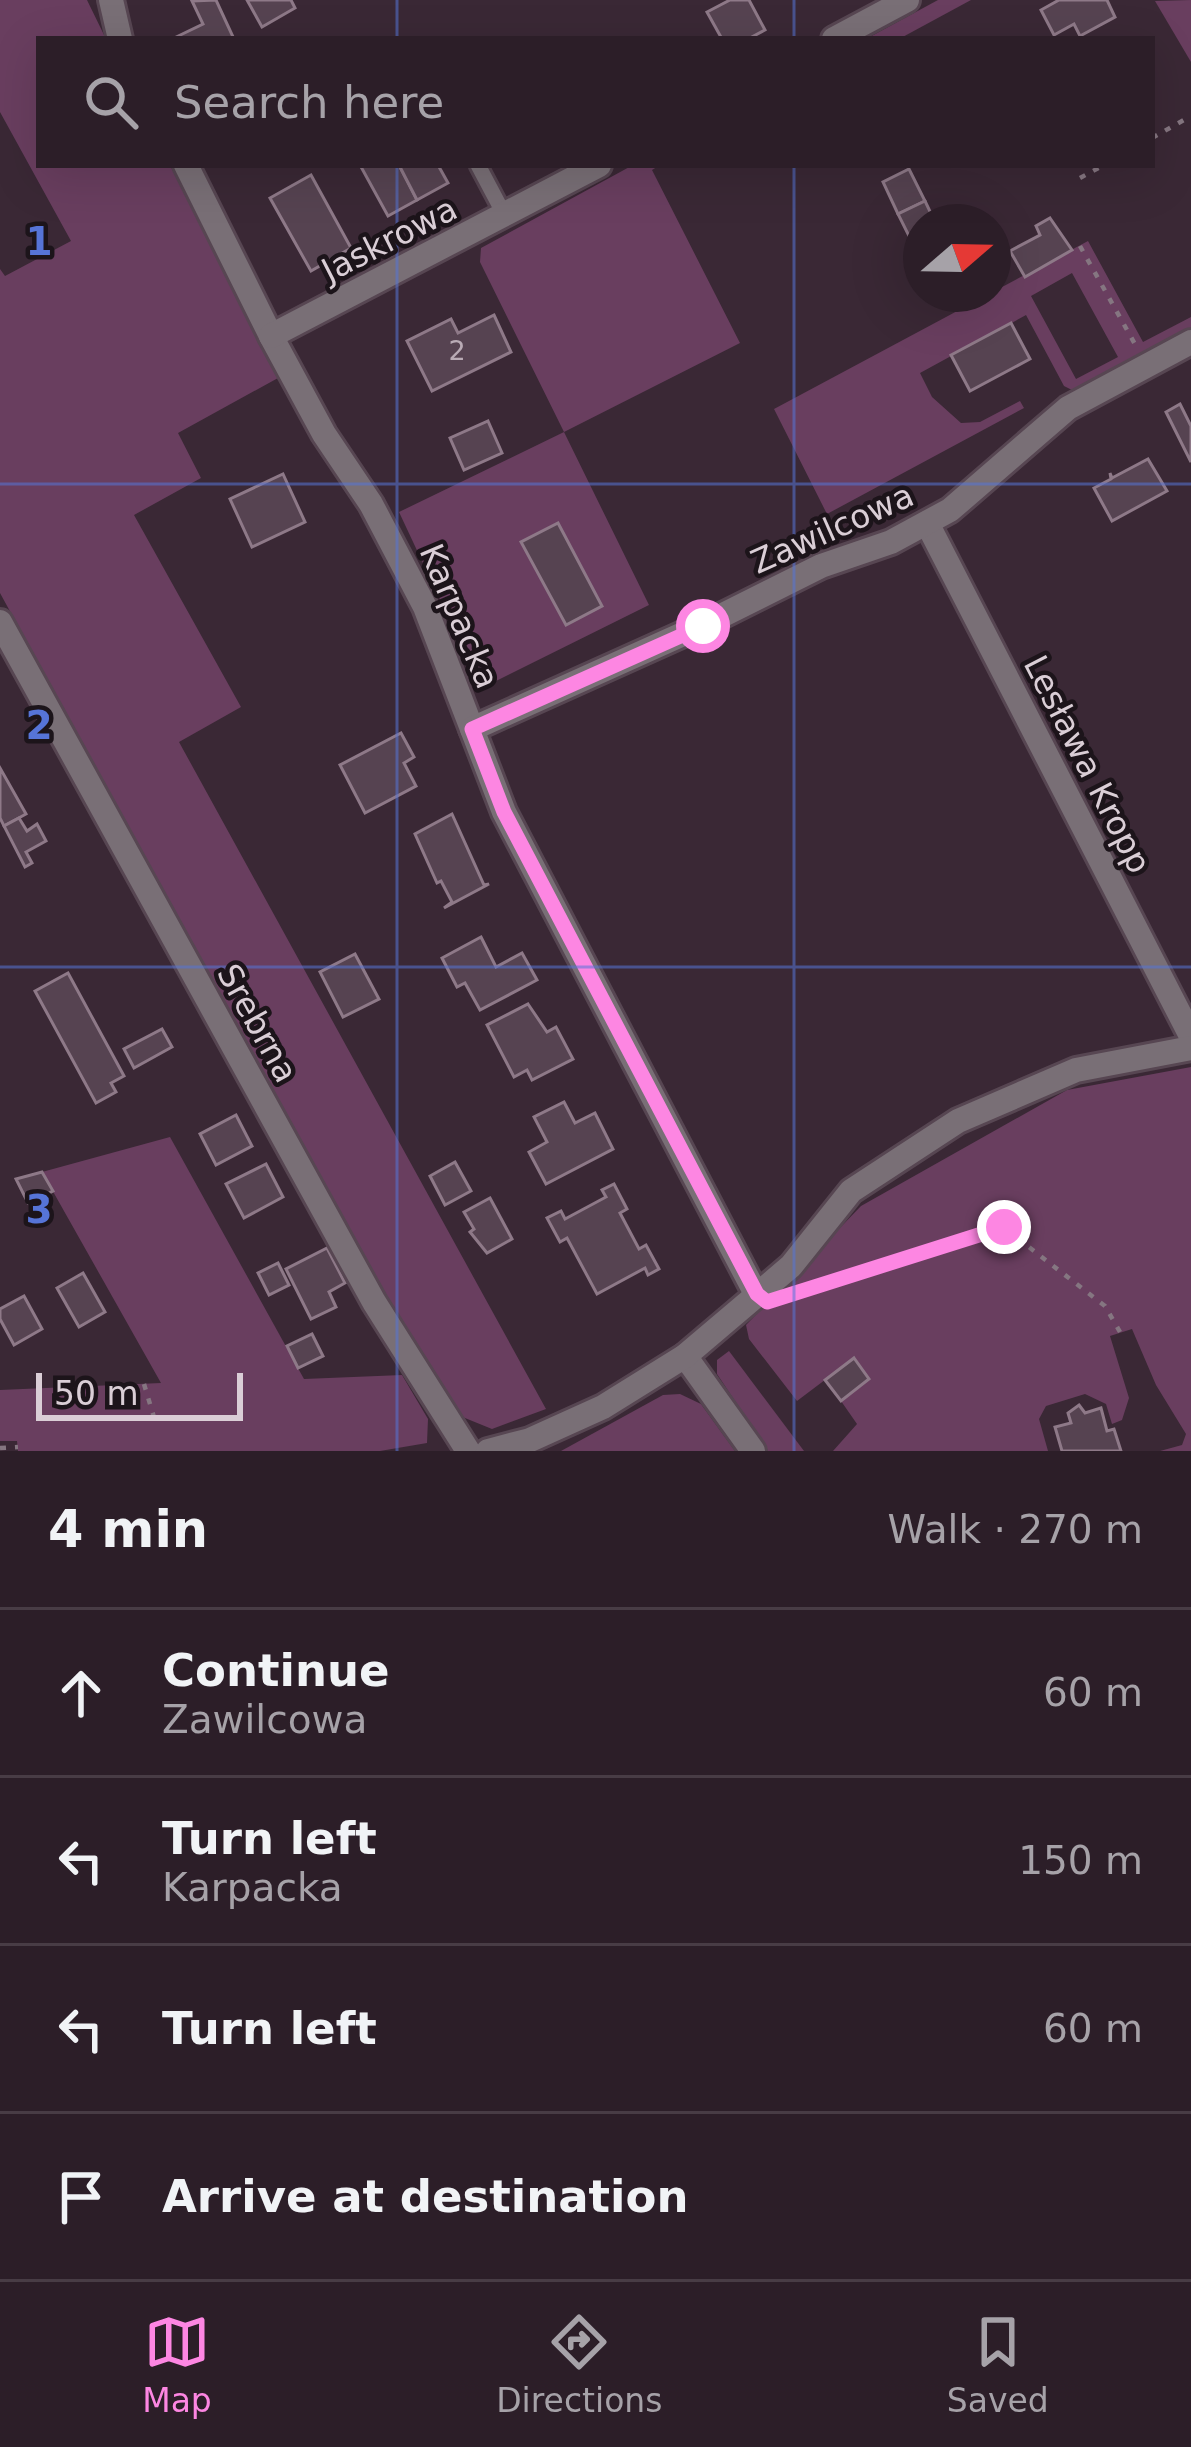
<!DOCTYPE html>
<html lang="en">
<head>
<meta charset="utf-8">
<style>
	body { margin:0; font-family:"DejaVu Sans",sans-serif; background:#342730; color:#f1f3f6 }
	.compass { position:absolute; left:903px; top:204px; width:108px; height:108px; border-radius:50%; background:#2c1e28; box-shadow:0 12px 48px #0002; rotate:70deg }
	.scale { position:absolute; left:36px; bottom:30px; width:207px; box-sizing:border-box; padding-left:12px; border:6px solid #daced6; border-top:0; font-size:33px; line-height:42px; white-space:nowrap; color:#daced6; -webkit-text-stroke:9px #1c141a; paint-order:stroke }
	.stop { position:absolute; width:36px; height:36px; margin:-27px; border:9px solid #fd86e2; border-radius:50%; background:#fff }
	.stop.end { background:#fd86e2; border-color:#fff; box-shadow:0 3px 12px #0008 }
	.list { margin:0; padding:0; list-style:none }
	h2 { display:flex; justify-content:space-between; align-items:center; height:156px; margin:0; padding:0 48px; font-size:51px }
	h2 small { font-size:39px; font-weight:400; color:#a6a2a8 }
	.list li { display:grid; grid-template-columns:78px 1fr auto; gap:36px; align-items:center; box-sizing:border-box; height:168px; padding:0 48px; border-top:3px solid #483c45 }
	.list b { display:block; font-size:45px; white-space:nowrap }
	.list p { margin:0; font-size:39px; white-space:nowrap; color:#a6a2a8 }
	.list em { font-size:39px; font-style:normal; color:#a6a2a8 }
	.icon { flex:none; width:66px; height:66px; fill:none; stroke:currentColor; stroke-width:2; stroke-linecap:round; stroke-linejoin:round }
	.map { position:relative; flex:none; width:1191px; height:1451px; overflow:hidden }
	.search { position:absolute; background:#2c1e28; box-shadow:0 12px 48px #0002; left:36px; right:36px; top:36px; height:132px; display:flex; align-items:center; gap:30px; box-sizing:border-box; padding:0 42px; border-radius:0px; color:#a6a2a8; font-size:45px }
	.sheet { height:828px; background:#2c1e28 }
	nav { display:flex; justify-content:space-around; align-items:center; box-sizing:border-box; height:168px; border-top:3px solid #483c45; background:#2c1e28; font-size:33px; color:#a6a2a8 }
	nav a { display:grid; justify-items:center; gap:6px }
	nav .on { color:#fd86e2 }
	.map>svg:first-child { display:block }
	.green { fill:#693e5f; fill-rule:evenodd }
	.building { fill:#564351; stroke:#8e7988; stroke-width:3 }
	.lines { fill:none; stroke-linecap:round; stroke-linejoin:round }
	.service-casing { stroke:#574652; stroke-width:21 }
	.minor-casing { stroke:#574652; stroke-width:30 }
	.path { stroke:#857681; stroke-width:4.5; stroke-dasharray:6 9; stroke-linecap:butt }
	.service { stroke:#796f76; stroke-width:15 }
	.minor { stroke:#796f76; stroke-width:24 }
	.route { stroke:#fd86e2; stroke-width:15 }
	.grid { fill:none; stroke:#5674d7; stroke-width:3; stroke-opacity:0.55 }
	.labels { text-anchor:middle; stroke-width:9; stroke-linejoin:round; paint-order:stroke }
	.number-label { font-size:27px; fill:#b9abb5 }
	.street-label { font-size:33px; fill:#daced6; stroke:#1c141a }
	.grid-label { font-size:39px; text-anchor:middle; font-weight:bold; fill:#5674d7; stroke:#1c141a; stroke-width:9; stroke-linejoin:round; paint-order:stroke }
</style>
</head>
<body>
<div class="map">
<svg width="1191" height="1451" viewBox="0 0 1191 1451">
	<rect width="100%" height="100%" fill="#3a2835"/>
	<g class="green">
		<path d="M0 0H87L106 39H39V165H170L278 378 178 433 201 478 134 515 241 707 179 742 546 1409 492 1429 460 1416 386 1299 0 593V269L5 276 71 241 0 112Z"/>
		<path d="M938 0H971L899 39H866Z"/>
		<path d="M1191 0V62L1155 1Z"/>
		<path d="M633 165H660L652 170 740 343 564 432 649 605 496 681 474 672 399 512 564 432 480 262 481 248Z"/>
		<path d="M1088 241 1143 342 1191 317V329L1076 392 1064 386 1026 315 920 373 932 397 961 423 980 422 1020 401 1024 408 827 514 774 409ZM1072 273 1118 357 1076 379 1031 296Z"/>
		<path d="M1191 1067V1451H1160L1182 1445 1186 1434 1156 1385 1132 1329 1110 1336 1129 1398 1122 1420 1112 1424 1106 1404 1085 1394 1046 1406 1039 1419 1048 1451H833L857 1424 841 1401 869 1379 854 1358 797 1401 749 1339 746 1325 861 1206 1067 1090Z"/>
		<path d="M170 1137 304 1379 402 1375 428 1419 427 1443 380 1451H18L17 1441H0V1390L161 1383 42 1172Z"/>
		<path d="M729 1351 804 1451H768L717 1374V1360Z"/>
		<path d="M680 1394 701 1404 735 1451H561L663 1395Z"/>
	</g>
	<g class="building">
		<path d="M216 0 234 39H172L203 24 192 1Z"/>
		<path d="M247 0H291L295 8 262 27Z"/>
		<path d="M730 0H749L765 30 748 39H722L707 12Z"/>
		<path d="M1059 0H1107L1115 17 1080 36 1074 24 1054 35 1041 10Z"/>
		<path d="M360 165H399L417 200 388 216Z"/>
		<path d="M399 165H438L448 183 417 200Z"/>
		<path d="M909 169 925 201 898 214 883 182Z"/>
		<path d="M311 175 351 248 311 271 270 198Z"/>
		<path d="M925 201 935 222H921L920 258 898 214Z"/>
		<path d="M1050 218 1072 250 1025 277 1010 251 1040 235 1036 226Z"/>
		<path d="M494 315 511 352 432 391 407 341 451 319 458 333Z"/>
		<path d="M1011 323 1030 359 970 391 951 355Z"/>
		<path d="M1180 404 1191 426V462L1166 412Z"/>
		<path d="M488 421 502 453 464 470 450 438Z"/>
		<path d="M1148 459 1167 491 1112 521 1094 488 1111 479 1110 473 1112 478Z"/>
		<path d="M283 474 305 522 252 547 230 499Z"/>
		<path d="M558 523 602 606 566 625 521 542Z"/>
		<path d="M401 733 414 757 404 763 416 786 365 813 340 765Z"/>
		<path d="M0 768 26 814 4 826 0 818Z"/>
		<path d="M452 814 484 885 489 884 444 908 452 902 441 881 437 883 415 834Z"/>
		<path d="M19 818 27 831 37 824 46 841 26 852 32 863 25 867 4 826Z"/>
		<path d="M481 937 496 967 522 953 537 980 480 1010 465 983 457 987 442 958Z"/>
		<path d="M355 954 379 999 343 1017 320 972Z"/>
		<path d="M68 973 124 1076 111 1083 116 1092 96 1103 35 991Z"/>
		<path d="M528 1004 547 1032 556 1027 573 1059 532 1080 527 1070 514 1077 487 1025Z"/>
		<path d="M162 1029 172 1047 134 1068 124 1049Z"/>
		<path d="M564 1102 575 1123 595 1113 613 1149 546 1184 529 1152 547 1142 534 1117Z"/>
		<path d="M236 1115 252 1146 216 1165 200 1134Z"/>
		<path d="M455 1162 471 1191 445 1205 430 1176Z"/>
		<path d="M266 1164 283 1197 244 1218 226 1184Z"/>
		<path d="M42 1172 53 1191 28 1203 16 1179Z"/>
		<path d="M614 1184 627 1209 620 1213 639 1249 646 1245 659 1269 648 1275 645 1268 597 1294 567 1238 560 1242 547 1218 561 1211 565 1219 606 1197 602 1190Z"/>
		<path d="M490 1198 512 1239 487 1253 470 1232 474 1229 464 1212Z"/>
		<path d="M327 1248 345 1283 329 1292 336 1307 311 1319 286 1269Z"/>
		<path d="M278 1263 289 1285 269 1295 258 1273Z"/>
		<path d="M83 1273 105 1312 79 1327 57 1288Z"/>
		<path d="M24 1296 42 1329 14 1345 0 1319V1309Z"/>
		<path d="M312 1334 323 1356 298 1368 287 1346Z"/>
		<path d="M854 1358 869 1379 841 1401 825 1380Z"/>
		<path d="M1079 1405 1085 1413 1101 1408 1107 1431 1114 1429 1121 1451H1062L1055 1427 1071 1423 1068 1413Z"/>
	</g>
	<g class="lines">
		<g class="service-casing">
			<path id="service" d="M478 165 505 216"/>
		</g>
		<g class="minor-casing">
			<g id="minor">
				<path d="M111 0 120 39"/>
				<path d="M834 39 907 0"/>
				<path d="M186 165 271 336 324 434 371 504 425 607 504 812 756 1294"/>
				<path d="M271 336 599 165"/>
				<path d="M927 523 1191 1036"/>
				<path d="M0 622 374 1302 468 1451"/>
				<path d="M472 729 703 625 821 566 891 542 950 510 1068 408 1191 342"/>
				<path d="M685 1356 753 1451"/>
				<path d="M488 1451 530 1440 603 1407 685 1356 791 1266 851 1191 958 1121 1076 1070 1191 1048"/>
			</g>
		</g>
		<g class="path">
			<path d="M1152 138 1191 116"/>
			<path d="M1080 178 1104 165"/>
			<path d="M1080 246 1136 346"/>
			<path d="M806 1290 1003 1227 1105 1306 1120 1332"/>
			<path d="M144 1384 156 1424"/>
			<path d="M0 1448 18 1447"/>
		</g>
		<use href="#service" class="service"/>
		<use href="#minor" class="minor"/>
	</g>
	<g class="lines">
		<path class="route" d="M703 626 472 729 504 812 757 1294 767 1302 1004 1227"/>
	</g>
	<path class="grid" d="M397 0V39M794 0V39M397 165V1451M794 165V1451M0 484H1191M0 967H1191"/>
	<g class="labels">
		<g class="number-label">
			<text x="457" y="360">2</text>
		</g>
		<g class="street-label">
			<text transform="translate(389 239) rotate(-27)" y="12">Jaskrowa</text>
			<text transform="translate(832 528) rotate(-24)" y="12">Zawilcowa</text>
			<text transform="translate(460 616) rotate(67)" y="12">Karpacka</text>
			<text transform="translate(1088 764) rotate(63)" y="12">Lesława Kropp</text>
			<text transform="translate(258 1023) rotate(61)" y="12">Srebrna</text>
		</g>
	</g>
	<g class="grid-label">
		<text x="39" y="255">1</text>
		<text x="39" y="739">2</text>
		<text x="39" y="1223">3</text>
	</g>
</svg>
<svg class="compass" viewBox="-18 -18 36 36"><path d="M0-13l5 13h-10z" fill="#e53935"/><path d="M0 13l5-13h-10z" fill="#a6a2a8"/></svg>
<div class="scale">50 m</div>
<div class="stop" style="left:703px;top:626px"></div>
<div class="stop end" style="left:1004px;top:1227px"></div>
<div class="search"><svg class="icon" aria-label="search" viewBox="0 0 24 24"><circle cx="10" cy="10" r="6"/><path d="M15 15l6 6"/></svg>Search here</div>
</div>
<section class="sheet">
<h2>4 min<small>Walk · 270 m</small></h2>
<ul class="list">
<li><svg class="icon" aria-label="ahead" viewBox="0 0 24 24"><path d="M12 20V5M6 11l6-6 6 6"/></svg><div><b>Continue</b><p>Zawilcowa</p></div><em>60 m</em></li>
<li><svg class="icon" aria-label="left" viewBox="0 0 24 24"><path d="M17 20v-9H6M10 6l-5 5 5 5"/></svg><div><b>Turn left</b><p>Karpacka</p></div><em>150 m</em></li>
<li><svg class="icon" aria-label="left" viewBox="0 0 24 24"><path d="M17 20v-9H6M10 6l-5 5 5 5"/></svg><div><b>Turn left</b></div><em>60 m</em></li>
<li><svg class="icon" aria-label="arrive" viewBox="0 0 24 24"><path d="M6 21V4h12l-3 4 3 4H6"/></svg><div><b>Arrive at destination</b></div></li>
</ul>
</section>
<nav>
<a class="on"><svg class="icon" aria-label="map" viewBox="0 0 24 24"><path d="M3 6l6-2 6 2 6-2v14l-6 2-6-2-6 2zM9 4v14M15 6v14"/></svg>Map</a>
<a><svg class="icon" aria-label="directions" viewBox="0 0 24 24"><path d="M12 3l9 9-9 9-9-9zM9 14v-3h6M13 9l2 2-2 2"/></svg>Directions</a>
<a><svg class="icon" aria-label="saved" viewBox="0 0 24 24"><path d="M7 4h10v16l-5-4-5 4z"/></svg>Saved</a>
</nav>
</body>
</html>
